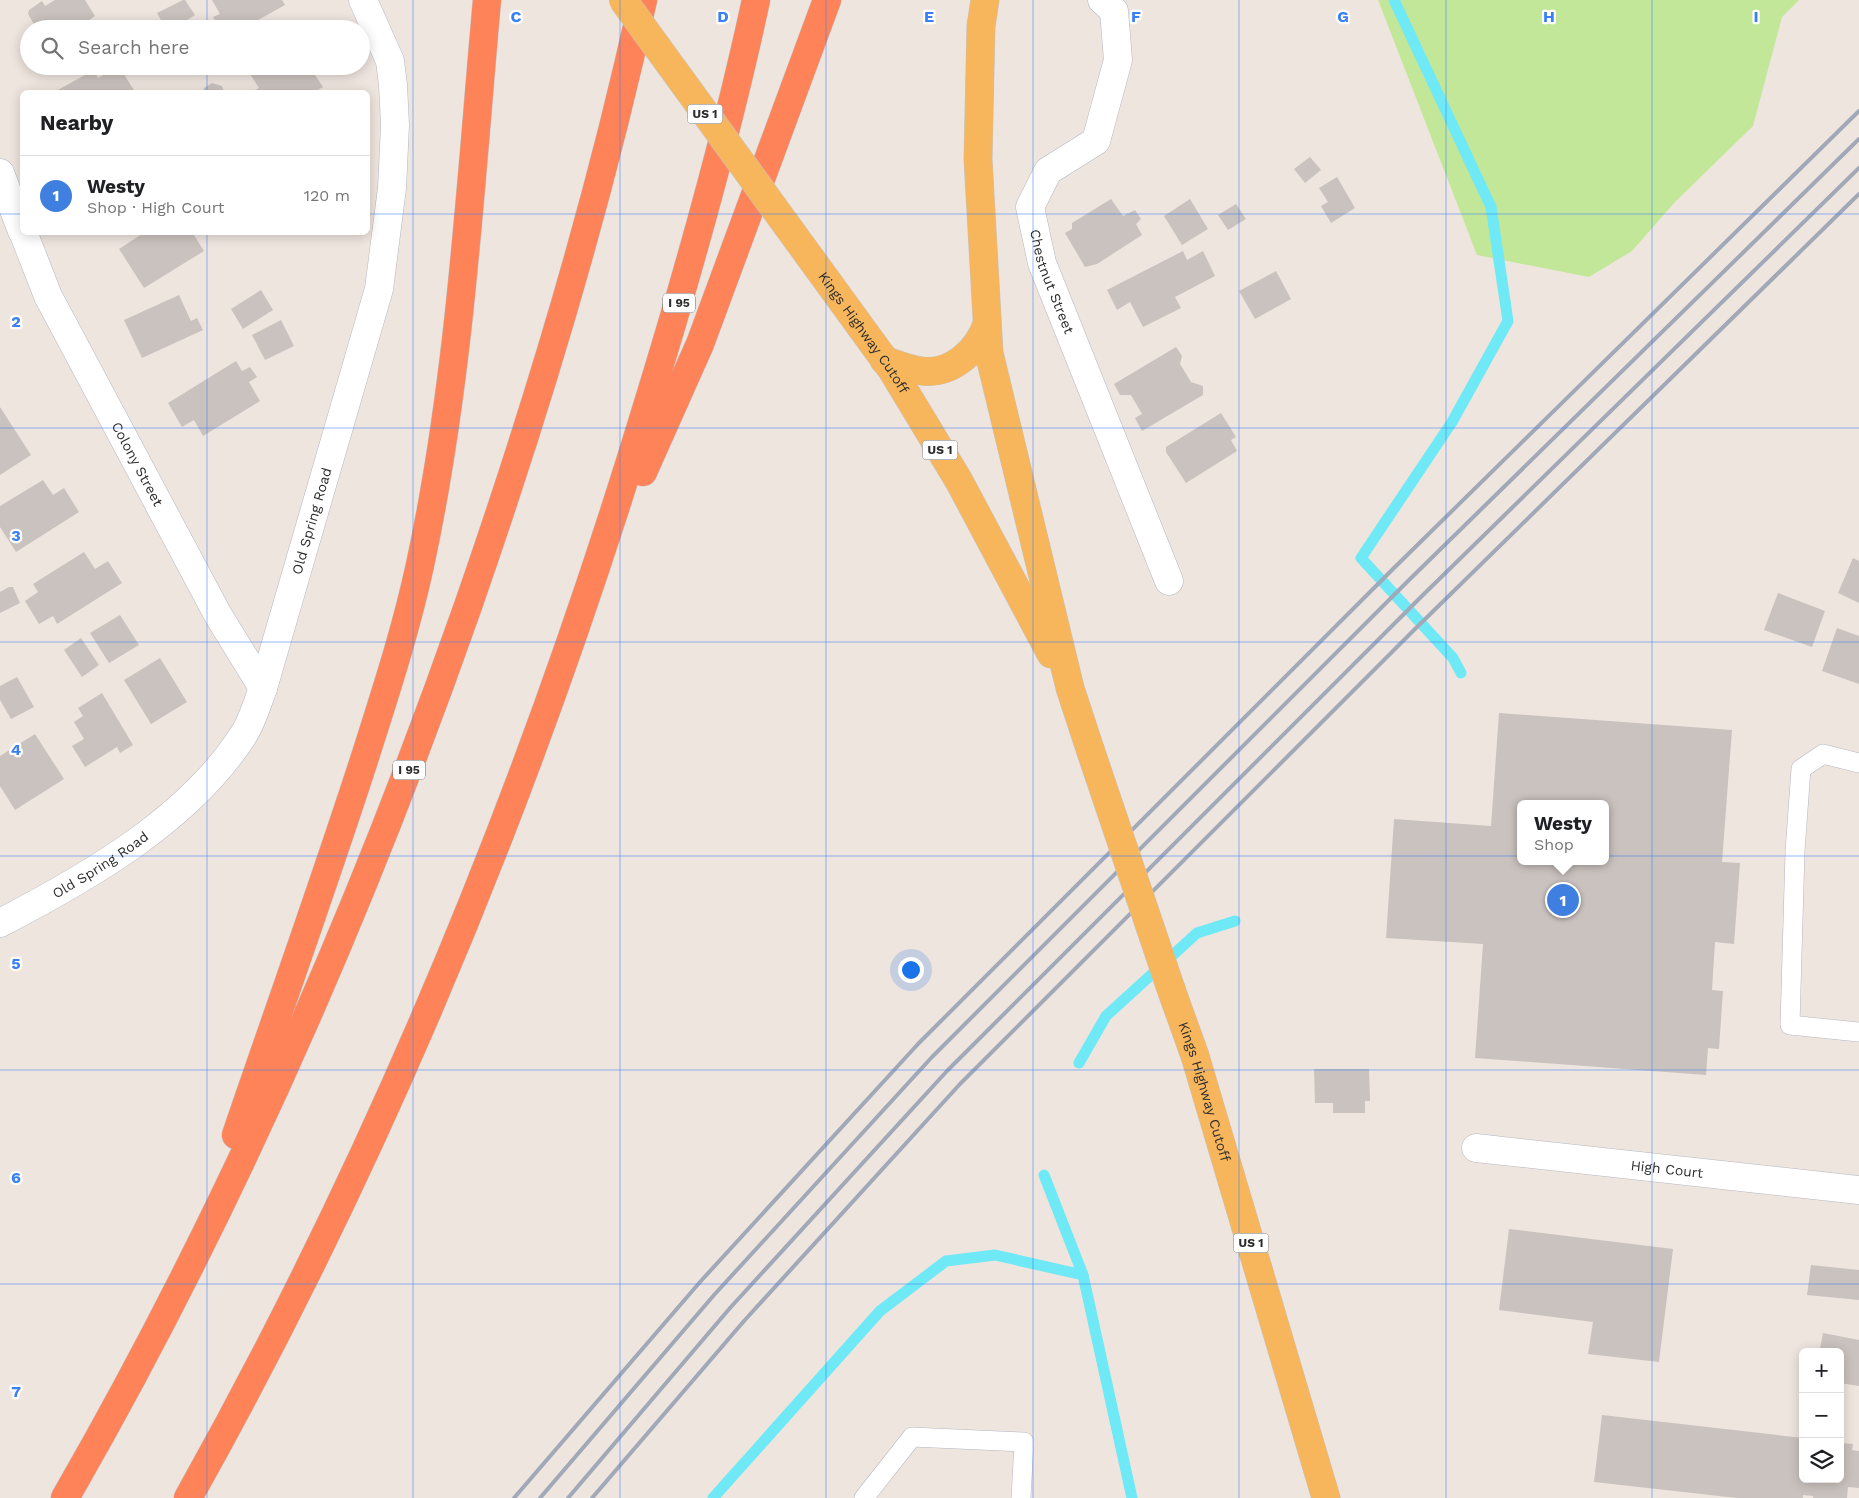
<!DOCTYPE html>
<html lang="en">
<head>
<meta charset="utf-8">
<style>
	body { margin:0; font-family:"Work Sans",sans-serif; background:#f2f2f2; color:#202124 }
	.controls { position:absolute; right:15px; bottom:15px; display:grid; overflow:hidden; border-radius:8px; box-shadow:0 2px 12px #0003 }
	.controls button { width:45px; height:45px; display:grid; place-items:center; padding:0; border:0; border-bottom:1px solid #e0e0e0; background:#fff; color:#202124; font:25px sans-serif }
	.you { position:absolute; left:910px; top:969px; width:18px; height:18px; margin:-12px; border:4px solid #fff; border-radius:50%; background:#1a73e8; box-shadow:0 0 0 8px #1a73e833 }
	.badge { display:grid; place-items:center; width:32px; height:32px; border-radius:50%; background:#0b8043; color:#fff; font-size:16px; font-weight:700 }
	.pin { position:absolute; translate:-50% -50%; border:2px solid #fff; box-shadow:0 1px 5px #0006 }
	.popup { position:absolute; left:1517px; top:800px; width:92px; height:65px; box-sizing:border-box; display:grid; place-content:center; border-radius:8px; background:#fff; filter:drop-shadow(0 1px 4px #0005); font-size:16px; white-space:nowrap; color:#757577 }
	.popup b { font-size:19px; color:#202124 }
	.popup::after { content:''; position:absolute; left:50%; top:100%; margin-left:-10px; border:10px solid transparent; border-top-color:#fff }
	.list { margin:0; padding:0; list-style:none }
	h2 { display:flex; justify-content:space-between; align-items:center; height:65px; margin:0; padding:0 20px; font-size:21px }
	h2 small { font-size:16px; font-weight:400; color:#757577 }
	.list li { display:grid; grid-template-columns:32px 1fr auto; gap:15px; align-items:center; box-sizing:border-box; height:80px; padding:0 20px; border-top:1px solid #e0e0e0 }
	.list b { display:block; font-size:19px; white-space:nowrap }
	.list p { margin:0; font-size:16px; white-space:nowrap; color:#757577 }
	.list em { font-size:16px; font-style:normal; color:#757577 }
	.icon { flex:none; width:28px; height:28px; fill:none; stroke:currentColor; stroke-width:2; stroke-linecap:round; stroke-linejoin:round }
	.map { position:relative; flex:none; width:1859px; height:1498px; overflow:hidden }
	.search { position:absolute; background:#fff; box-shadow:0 2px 12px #0003; left:20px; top:20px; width:350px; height:55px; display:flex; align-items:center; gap:12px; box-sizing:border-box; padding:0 18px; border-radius:28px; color:#757577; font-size:19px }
	.panel { position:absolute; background:#fff; box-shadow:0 2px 12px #0003; left:20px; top:90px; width:350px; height:145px; border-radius:8px }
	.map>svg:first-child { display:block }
	.green { fill:#c2e799 }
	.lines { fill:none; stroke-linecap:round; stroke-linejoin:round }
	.stream { stroke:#6ee9f5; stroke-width:11 }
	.building { fill:#cac2be; fill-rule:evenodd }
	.service-casing { stroke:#b3b7c1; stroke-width:20 }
	.minor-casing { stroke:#b3b7c1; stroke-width:29 }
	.primary-casing { stroke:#c4c4c4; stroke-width:29 }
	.motorway-casing { stroke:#c4c4c4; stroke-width:29 }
	.service { stroke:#fff; stroke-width:19 }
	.minor { stroke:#fff; stroke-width:28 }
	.primary { stroke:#f7b65b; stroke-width:28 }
	.motorway { stroke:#ff8359; stroke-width:28 }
	.rail { stroke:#a1a8b8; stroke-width:4 }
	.primary-bridge-casing { stroke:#c4c4c4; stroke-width:29; stroke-linecap:butt }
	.primary-bridge { stroke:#f7b65b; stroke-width:28 }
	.grid { fill:none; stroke:#3a7ff4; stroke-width:1; stroke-opacity:0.55 }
	.labels { text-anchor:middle; stroke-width:4.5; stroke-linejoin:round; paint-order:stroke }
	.shield { fill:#fff; stroke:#6c6c6c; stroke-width:1 }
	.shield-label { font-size:12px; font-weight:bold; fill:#2d2d2d }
	.street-label { font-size:14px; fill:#2d2d2d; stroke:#fff }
	.grid-label { font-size:16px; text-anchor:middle; font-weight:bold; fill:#3a7ff4; stroke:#fff; stroke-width:4.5; stroke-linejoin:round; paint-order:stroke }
</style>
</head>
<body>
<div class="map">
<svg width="1859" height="1498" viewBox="0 0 1859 1498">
	<rect width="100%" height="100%" fill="#efe5df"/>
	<path class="green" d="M1378 0H1799L1782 17 1753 126 1675 202 1632 251 1589 277 1477 255Z"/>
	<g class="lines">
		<g class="stream">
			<path d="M1394 0 1491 207 1508 321 1452 422 1361 558 1453 658 1461 673"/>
			<path d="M1079 1063 1106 1016 1197 933 1235 921"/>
			<path d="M1044 1175 1083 1275 1132 1498"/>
			<path d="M713 1498 880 1311 946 1261 995 1255 1083 1275"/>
		</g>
	</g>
	<g class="building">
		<path d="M55 0H85L95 16 86 22 91 29H37L28 14 29 10 42 1 45 6Z"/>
		<path d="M183 0H185L195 15 173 29H166L157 13Z"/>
		<path d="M212 0H282L285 5 242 29H220L213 17 220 14Z"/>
		<path d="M119 66 135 92H54L94 70 98 78Z"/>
		<path d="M245 66H318L319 68 313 72 323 87 314 92H251L259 88Z"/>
		<path d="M212 83 222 86 224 92H203L204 88Z"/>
		<path d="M1310 157 1321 170 1305 183 1294 169Z"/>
		<path d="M1337 177 1355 208 1331 223 1321 206 1328 202 1319 188Z"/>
		<path d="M1111 199 1123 216 1135 210 1141 219 1136 224 1142 235 1097 264 1085 267 1065 233 1072 229V223Z"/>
		<path d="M1190 199 1208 229 1182 245 1164 216Z"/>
		<path d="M1236 204 1246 219 1228 230 1218 215Z"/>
		<path d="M145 232H192L204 251 144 288 119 249Z"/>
		<path d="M1183 251 1187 260 1203 251 1215 276 1175 297 1181 308 1143 327 1130 302 1117 310 1107 290Z"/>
		<path d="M1276 271 1291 299 1255 319 1239 291Z"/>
		<path d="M261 290 273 310 243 329 231 309Z"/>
		<path d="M179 295 191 321 197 318 203 330 142 358 124 320Z"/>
		<path d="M281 320 294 346 265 360 252 335Z"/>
		<path d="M1176 347 1182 356 1180 364 1191 382 1203 386V395L1142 431 1135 418 1142 414 1131 395H1120L1114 384Z"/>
		<path d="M236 361 242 371 250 367 257 377 249 382 260 401 203 436 194 420 182 427 168 403Z"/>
		<path d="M0 407 31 455 0 475Z"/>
		<path d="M1221 413 1236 437 1231 440 1237 451 1186 483 1166 452V447Z"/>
		<path d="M43 480 53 495 64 488 79 512 16 552 0 527V506Z"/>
		<path d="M84 552 95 569 108 561 122 583 57 624 53 616 39 624 25 601 38 592 33 584Z"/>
		<path d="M1853 558 1859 561V603L1838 593Z"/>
		<path d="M9 587H13L20 603 0 613V592Z"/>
		<path d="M1778 593 1825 611 1812 647 1764 630Z"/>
		<path d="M120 615 139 645 109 663 90 633Z"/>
		<path d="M1837 628 1859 636V684L1822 671Z"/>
		<path d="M81 638 99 665 82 677 64 650Z"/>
		<path d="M160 658 187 702 151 724 124 680Z"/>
		<path d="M17 677 34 707 11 719 0 700V686Z"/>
		<path d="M102 693 133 745 120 753 117 747 85 767 72 746 84 739 74 722 83 716 78 708Z"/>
		<path d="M1499 713 1732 730 1722 862 1740 863 1734 944 1715 942 1712 990 1723 991 1719 1049 1708 1048 1706 1075 1475 1058 1483 944 1386 938 1394 819 1491 826ZM1520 804H1606V861H1520Z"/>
		<path d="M35 734 64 779 15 810 0 786V756Z"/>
		<path d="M1314 1069H1369L1370 1101H1365V1113H1333V1103H1315Z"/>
		<path d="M1509 1229 1673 1249 1659 1362 1588 1354 1593 1322 1499 1310Z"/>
		<path d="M1811 1265 1859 1270V1300L1807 1295Z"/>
		<path d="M1823 1333 1859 1340V1386L1840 1383V1352H1811L1812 1348 1820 1349Z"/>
		<path d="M1602 1415 1803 1438V1479H1840V1443L1853 1444 1852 1450 1859 1451V1488L1848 1487 1847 1498H1813V1496L1803 1495V1498H1737L1594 1482Z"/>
	</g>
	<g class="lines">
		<g class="service-casing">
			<g id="service">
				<path d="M1859 763 1823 754 1801 769 1795 851 1790 1025 1859 1032"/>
				<path d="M864 1498 912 1437 1024 1442 1021 1498"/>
			</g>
		</g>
		<g class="minor-casing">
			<g id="minor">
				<path id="s1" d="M1102 0 1114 11 1118 60 1096 141 1048 171 1030 207 1042 263 1169 581"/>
				<path d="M0 173 22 231"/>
				<path id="s2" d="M23 232 48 296 218 615 263 688"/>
				<path id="s3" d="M0 923C87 878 188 820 242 737 252 723 257 704 263 688L379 289 392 188 395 125 393 85 390 61 363 0"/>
				<path id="s4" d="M1476 1148 1859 1190"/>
			</g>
		</g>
		<g class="primary-casing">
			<g id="primary">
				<path d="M985 0 981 26 978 159 989 353 1070 688 1090 749"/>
				<path id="s5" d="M788 227 892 370 959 481 1051 654"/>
				<path d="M884 360C896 364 909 370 922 371 952 375 978 350 987 324"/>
				<path id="s6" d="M1171 989 1195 1056 1326 1498"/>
			</g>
		</g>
		<g class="motorway-casing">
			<g id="motorway">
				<path d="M643 472 700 344 827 0"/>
				<path d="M236 1135C279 1009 324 884 365 757 385 694 406 630 420 565 460 380 470 188 487 0"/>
				<path d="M65 1498C228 1215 360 914 468 606 537 408 598 206 643 0"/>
				<path d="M188 1498C380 1156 531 788 645 413 687 277 726 140 756 0"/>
			</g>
		</g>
		<use href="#service" class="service"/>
		<use href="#minor" class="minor"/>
		<use href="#primary" class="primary"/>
		<use href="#motorway" class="motorway"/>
		<g class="rail">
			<path d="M514 1498 700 1282 918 1044 1395 567 1859 111"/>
			<path d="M540 1498 714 1295 932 1057 1409 580 1859 139"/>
			<path d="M568 1498 730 1308 947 1071 1424 594 1859 168"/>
			<path d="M592 1498 744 1321 960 1084 1415 629 1859 194"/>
		</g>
		<g class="primary-bridge-casing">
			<g id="primary-bridge">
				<path d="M623 0 788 227"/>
				<path d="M1090 749 1171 989"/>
			</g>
		</g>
		<use href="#primary-bridge" class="primary-bridge"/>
	</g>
	<path class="grid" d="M207 0V29M413 0V1498M620 0V1498M826 0V1498M1033 0V1498M1239 0V1498M1446 0V1498M1652 0V1498M207 66V92M0 214H22M368 214H1859M207 232V1498M0 428H1859M0 642H1859M0 856H1859M0 1070H1859M0 1284H1859"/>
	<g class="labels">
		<g class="shield">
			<rect x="687.5" y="104.5" width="35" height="19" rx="4"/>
			<rect x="663" y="293.5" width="32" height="19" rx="4"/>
			<rect x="922.5" y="440.5" width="35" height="19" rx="4"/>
			<rect x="393" y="760.5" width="32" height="19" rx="4"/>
			<rect x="1233.5" y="1233.5" width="35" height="19" rx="4"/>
		</g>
		<g class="shield-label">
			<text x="705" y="118">US 1</text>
			<text x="679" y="307">I 95</text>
			<text x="940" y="454">US 1</text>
			<text x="409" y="774">I 95</text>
			<text x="1251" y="1247">US 1</text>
		</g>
		<g class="street-label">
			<text dy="5" stroke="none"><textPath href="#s1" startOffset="324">Chestnut Street</textPath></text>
			<text dy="5" stroke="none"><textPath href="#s5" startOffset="130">Kings Highway Cutoff</textPath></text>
			<text dy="5" stroke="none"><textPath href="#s2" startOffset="259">Colony Street</textPath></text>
			<text dy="5" stroke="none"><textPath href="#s3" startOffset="536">Old Spring Road</textPath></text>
			<text dy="5" stroke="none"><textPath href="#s3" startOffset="116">Old Spring Road</textPath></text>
			<text dy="5" stroke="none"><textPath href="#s6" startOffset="108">Kings Highway Cutoff</textPath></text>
			<text dy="5" stroke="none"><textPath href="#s4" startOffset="192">High Court</textPath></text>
		</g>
	</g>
	<g class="grid-label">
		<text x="516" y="22">C</text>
		<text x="723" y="22">D</text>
		<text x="929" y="22">E</text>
		<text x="1136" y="22">F</text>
		<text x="1343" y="22">G</text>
		<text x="1549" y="22">H</text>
		<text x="1756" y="22">I</text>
		<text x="16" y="327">2</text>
		<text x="16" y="541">3</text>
		<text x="16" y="755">4</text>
		<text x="16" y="969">5</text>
		<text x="16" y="1183">6</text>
		<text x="16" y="1397">7</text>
	</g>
</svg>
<div class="controls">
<button>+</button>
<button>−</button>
<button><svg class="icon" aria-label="layers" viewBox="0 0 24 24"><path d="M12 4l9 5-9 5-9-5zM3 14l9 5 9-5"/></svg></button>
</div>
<div class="you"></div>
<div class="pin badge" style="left:1563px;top:900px;background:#3f7fe0">1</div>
<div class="popup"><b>Westy</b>Shop</div>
<div class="search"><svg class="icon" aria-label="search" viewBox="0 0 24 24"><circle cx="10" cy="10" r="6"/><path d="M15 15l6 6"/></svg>Search here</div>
<section class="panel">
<h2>Nearby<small></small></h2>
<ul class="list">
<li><span class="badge" style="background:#3f7fe0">1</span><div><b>Westy</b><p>Shop · High Court</p></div><em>120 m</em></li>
</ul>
</section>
</div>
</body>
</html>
